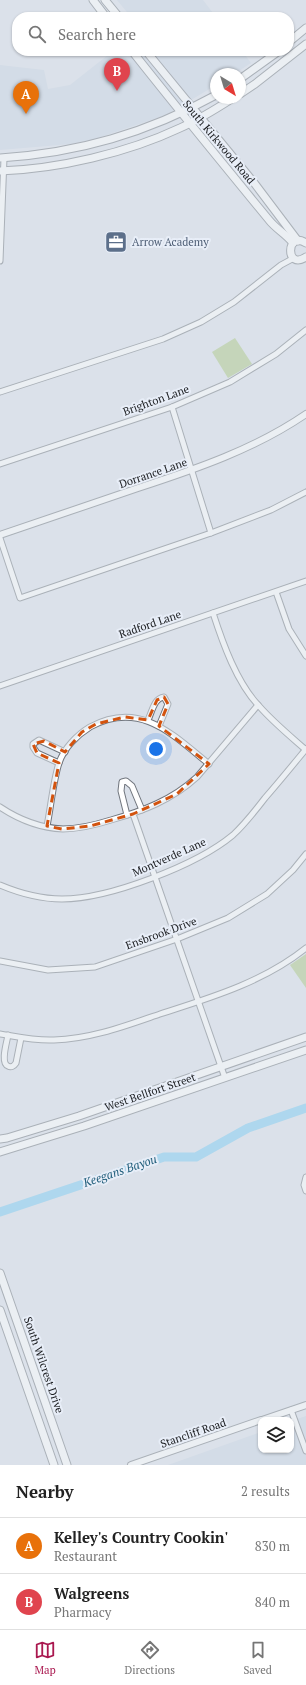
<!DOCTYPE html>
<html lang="en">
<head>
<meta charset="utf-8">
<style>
	body { margin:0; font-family:"PT Serif",serif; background:#f6f6f6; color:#222 }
	.controls { position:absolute; right:12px; bottom:12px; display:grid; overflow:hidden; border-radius:8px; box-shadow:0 1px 3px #0004 }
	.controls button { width:36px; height:36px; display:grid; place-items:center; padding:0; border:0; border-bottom:1px solid #e0e0e0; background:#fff; color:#222; font:20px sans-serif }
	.compass { position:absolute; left:210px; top:68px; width:36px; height:36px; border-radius:50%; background:#fff; box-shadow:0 1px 3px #0004; rotate:142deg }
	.you { position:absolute; left:156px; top:749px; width:14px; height:14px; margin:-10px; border:3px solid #fff; border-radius:50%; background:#1a73e8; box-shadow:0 0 0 6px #1a73e833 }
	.badge { display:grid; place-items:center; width:26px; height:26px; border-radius:50%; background:#aa184f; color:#fff; font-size:13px; font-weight:700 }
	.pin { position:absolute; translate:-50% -33px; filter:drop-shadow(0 1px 2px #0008) }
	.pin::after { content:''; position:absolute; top:21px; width:14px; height:12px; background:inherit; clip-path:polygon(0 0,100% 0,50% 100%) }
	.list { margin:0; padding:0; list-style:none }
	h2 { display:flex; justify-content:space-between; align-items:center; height:52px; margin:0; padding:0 16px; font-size:17px }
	h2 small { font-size:13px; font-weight:400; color:#767676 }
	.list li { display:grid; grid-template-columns:26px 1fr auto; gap:12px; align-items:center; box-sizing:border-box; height:56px; padding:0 16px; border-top:1px solid #e0e0e0 }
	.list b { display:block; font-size:15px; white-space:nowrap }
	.list p { margin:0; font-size:13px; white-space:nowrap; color:#767676 }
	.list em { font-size:13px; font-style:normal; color:#767676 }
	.icon { flex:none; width:22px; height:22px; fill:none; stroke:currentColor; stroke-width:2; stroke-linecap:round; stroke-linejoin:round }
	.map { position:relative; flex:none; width:306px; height:1465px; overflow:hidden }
	.search { position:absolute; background:#fff; box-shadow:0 1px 3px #0004; left:12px; right:12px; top:12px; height:44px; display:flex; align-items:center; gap:10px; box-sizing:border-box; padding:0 14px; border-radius:16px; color:#767676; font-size:15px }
	.sheet { height:164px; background:#fff }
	nav { display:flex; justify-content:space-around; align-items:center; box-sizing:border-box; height:56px; border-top:1px solid #e0e0e0; background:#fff; font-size:11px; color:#767676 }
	nav a { display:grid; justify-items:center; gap:2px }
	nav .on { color:#aa184f }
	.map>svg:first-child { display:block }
	.built { fill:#cbd4e4 }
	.green { fill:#aac681 }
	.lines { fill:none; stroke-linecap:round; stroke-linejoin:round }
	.river { stroke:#79c9f3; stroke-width:9 }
	.minor-casing { stroke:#71767e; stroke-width:7 }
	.tertiary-casing { stroke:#71767e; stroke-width:8 }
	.secondary-casing { stroke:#71767e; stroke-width:9 }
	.minor { stroke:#fff; stroke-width:5 }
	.tertiary { stroke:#fff; stroke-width:6 }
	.secondary { stroke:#fff; stroke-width:7 }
	.marked { fill:none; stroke:#d3530e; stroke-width:3; stroke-dasharray:8 5; stroke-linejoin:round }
	.labels { text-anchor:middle; stroke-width:4; stroke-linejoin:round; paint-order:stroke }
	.street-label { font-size:11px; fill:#1a1c1f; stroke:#e8eef8 }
	.service-label { font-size:11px; fill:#4e5e75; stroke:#e8eef8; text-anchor:start }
	.water-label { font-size:12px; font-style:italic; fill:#225f7c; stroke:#e8eef8 }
</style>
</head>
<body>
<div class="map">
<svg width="306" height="1465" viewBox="0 0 306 1465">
	<rect width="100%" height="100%" fill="#dbe1ea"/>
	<g class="built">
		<path d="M117 0H203L216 17H131Z"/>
		<path d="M113 51H242L251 63 234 74H216V85L166 115 83 143 0 150V65L44 70 48 89 70 85Z"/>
		<path d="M306 1416V1465H168L261 1432V1450H291V1421Z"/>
	</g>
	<g class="green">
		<path d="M235 338 252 364 228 378 212 352Z"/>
		<path d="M306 954V988L290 965Z"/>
	</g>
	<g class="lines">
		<path class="river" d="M0 1212 164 1157H196L248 1128 306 1108"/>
		<g class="minor-casing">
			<g id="minor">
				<path d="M0 261 4 158"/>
				<path d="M0 392 163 339 201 322 234 302 281 265 294 258"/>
				<path d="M172 407 211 533"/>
				<path d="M0 464 172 407 230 382 276 354 306 330"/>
				<path d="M0 538 20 598 211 533 271 510 306 492"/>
				<path d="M276 592 289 629 306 656"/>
				<path d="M213 613C223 644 237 683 259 706 273 722 290 736 306 750"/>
				<path d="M0 686 306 581"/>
				<path d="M148 720C152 712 154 698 164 697L168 704 159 726"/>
				<path d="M59 763 37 753 33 747V744L39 740 65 752"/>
				<path d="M0 807C18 819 41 828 63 829 79 829 95 825 111 820 143 811 172 800 197 777L258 705"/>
				<path d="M133 814 225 1078"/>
				<path d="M127 815 121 791 122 782 126 781 132 786 142 810"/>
				<path d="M47 826C51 806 53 782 59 763 64 748 77 735 90 727 140 700 172 734 209 764"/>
				<path d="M0 885C19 893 41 899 62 899 109 899 197 865 233 835 245 824 255 811 265 798 279 782 292 766 306 749"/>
				<path d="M0 961 48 970 95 967 177 939 228 918 267 894 293 870 306 854"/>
				<path d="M0 1034C18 1037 36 1041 54 1040 91 1039 125 1026 160 1014 210 998 264 982 306 948"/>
				<path d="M8 1035C7 1042 0 1063 8 1066 11 1068 14 1066 16 1063L21 1038"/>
				<path d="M306 1177 304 1185 306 1191"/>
				<path d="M291 1410 306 1451"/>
			</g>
		</g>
		<g class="tertiary-casing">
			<g id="tertiary">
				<path d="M0 535C46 519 92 504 138 488 196 469 255 449 306 414"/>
				<path d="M262 1420 306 1405"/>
				<path d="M131 1465 261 1420"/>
			</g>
		</g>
		<g class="secondary-casing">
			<g id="secondary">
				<path d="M93 0 106 17"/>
				<path d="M105 0 119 17"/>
				<path d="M289 42 306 28"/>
				<path d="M132 51C177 108 223 164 269 220 276 229 286 234 293 243"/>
				<path d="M146 51 255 184 298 241"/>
				<path d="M240 79 279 51"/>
				<path d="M240 94 255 84 306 44"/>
				<path d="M0 158C78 153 147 133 216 95"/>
				<path d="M0 171C58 169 127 153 180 128 198 120 216 109 233 98"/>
				<path d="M306 243C286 230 285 271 306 257"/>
				<path d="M0 1139 7 1138 79 1116 306 1037"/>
				<path d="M0 1152 84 1126 306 1050"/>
				<path d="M0 1273 67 1465"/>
				<path d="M0 1310 54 1465"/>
			</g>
		</g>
		<use href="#minor" class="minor"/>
		<use href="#tertiary" class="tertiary"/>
		<use href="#secondary" class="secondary"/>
	</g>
	<path d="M0 0H306V1465H0ZM164 697 168 704 159 726 209 764 177 794 133 814 90 826 62 829 47 826 59 763 37 753 33 744 44 741 65 752 82 732 96 724 125 717 148 720 157 700Z" fill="#dbe1ea" fill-opacity=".55" fill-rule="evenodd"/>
	<path class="marked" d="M164 697 168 704 159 726 209 764 177 794 133 814 90 826 62 829 47 826 59 763 37 753 33 744 44 741 65 752 82 732 96 724 125 717 148 720 157 700Z"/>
	<defs>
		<g id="office-square" transform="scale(1.15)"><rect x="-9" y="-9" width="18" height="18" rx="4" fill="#5c6f8a" stroke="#e8eef8"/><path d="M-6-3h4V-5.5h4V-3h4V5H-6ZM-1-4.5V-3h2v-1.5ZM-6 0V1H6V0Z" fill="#fff"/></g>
	</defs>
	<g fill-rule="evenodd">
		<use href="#office-square" x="116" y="242"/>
	</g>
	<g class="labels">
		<g class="street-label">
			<text transform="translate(219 142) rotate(50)" y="4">South Kirkwood Road</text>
			<text transform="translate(156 400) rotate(-20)" y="4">Brighton Lane</text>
			<text transform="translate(153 473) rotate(-19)" y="4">Dorrance Lane</text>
			<text transform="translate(150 624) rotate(-19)" y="4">Radford Lane</text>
			<text transform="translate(169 857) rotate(-24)" y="4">Montverde Lane</text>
			<text transform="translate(161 933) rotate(-20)" y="4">Ensbrook Drive</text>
			<text transform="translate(150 1092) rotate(-19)" y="4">West Bellfort Street</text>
			<text transform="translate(44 1365) rotate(71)" y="4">South Wilcrest Drive</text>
			<text transform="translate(193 1433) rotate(-19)" y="4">Stancliff Road</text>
		</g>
		<g class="service-label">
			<text x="132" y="246">Arrow Academy</text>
		</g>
		<g class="water-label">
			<text transform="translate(120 1171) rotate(-19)" y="4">Keegans Bayou</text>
		</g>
	</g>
</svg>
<div class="controls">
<button><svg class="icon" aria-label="layers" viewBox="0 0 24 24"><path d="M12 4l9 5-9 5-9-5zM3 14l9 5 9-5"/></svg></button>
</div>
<svg class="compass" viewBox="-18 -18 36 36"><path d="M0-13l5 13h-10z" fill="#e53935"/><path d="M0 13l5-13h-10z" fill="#767676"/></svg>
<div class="you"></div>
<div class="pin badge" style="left:26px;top:114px;background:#e8710a">A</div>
<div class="pin badge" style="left:117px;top:91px;background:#e0444e">B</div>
<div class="search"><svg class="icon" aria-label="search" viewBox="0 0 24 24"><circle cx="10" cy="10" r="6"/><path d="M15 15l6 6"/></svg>Search here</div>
</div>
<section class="sheet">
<h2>Nearby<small>2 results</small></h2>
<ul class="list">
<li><span class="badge" style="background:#e8710a">A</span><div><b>Kelley's Country Cookin'</b><p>Restaurant</p></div><em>830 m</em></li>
<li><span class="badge" style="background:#e0444e">B</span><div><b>Walgreens</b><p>Pharmacy</p></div><em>840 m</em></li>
</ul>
</section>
<nav>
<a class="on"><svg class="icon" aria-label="map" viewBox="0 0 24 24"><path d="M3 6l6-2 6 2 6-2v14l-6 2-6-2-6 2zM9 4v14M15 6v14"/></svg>Map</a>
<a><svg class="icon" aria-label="directions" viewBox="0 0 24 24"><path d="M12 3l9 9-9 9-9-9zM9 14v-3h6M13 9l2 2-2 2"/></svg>Directions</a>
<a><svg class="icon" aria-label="saved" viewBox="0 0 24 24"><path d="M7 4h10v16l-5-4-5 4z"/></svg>Saved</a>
</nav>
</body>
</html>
